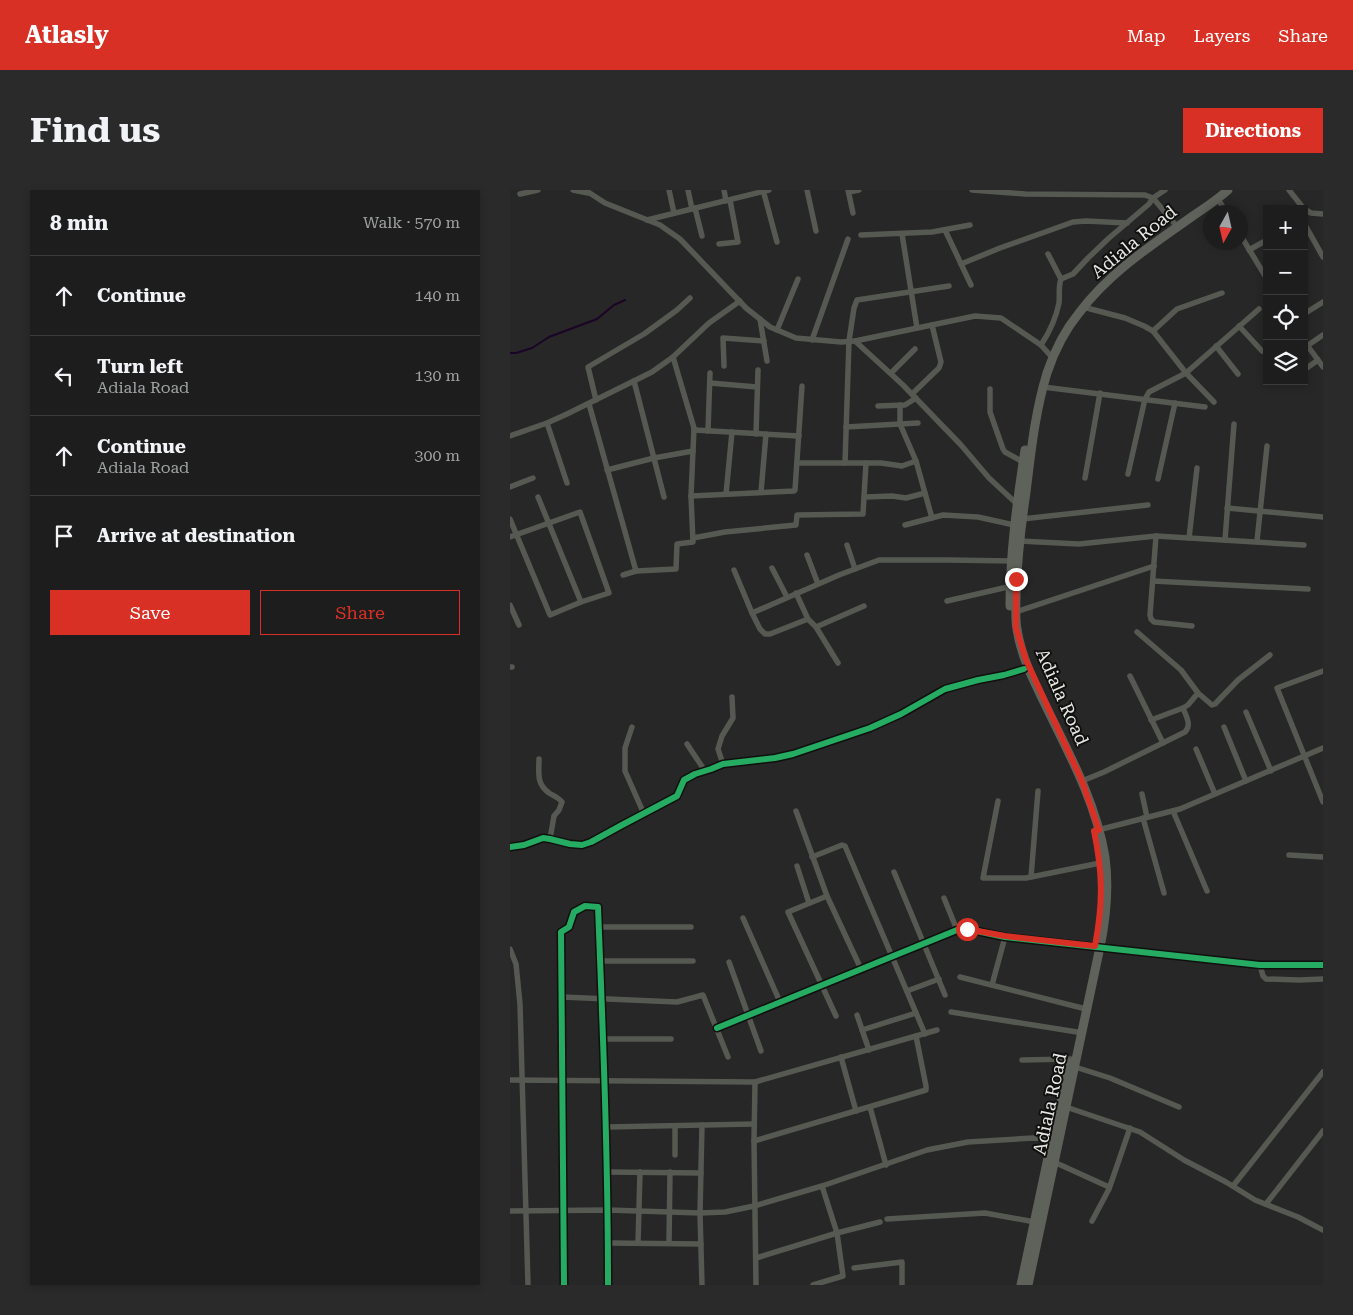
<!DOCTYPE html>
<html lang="en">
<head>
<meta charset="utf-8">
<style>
	body { margin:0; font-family:"Roboto Serif",serif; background:#292a29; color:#f1f3f6 }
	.controls { position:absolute; right:15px; top:15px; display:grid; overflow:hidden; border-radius:0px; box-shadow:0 2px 8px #0003 }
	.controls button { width:45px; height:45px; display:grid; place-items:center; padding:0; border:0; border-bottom:1px solid #3a3b3b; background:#1c1d1c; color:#f1f3f6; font:25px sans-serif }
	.compass { position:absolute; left:693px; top:15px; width:45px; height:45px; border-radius:50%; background:#1c1d1c; box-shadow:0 2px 8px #0003; rotate:188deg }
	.stop { position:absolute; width:15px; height:15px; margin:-11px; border:4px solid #d93025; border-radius:50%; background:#fff }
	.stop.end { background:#d93025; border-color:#fff; box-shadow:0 1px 5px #0008 }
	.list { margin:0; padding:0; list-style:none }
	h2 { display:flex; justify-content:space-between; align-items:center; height:65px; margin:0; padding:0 20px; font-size:21px }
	h2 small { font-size:16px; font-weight:400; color:#a0a2a3 }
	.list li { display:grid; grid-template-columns:32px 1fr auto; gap:15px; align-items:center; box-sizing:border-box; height:80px; padding:0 20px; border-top:1px solid #3a3b3b }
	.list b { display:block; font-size:19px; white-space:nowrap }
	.list p { margin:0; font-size:16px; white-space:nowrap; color:#a0a2a3 }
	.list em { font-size:16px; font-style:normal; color:#a0a2a3 }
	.actions { display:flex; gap:10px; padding:15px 20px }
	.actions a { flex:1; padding:11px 0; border:1px solid #d93025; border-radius:0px; text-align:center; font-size:18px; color:#d93025 }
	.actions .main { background:#d93025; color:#fff }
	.icon { flex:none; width:28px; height:28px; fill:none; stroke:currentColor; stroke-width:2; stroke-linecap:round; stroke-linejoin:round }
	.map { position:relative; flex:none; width:813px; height:1095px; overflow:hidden; border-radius:0px }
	header { display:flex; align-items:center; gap:30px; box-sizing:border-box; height:70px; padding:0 25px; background:#d93025; color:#fff }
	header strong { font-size:24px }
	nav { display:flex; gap:28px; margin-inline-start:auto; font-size:18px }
	.intro { display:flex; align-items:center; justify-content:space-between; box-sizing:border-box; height:120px; padding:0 30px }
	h1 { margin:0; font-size:35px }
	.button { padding:12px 22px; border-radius:0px; background:#d93025; color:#fff; font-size:18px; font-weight:700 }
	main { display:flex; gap:30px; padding:0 30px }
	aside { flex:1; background:#1c1d1c; border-radius:0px; box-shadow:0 2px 8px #0003 }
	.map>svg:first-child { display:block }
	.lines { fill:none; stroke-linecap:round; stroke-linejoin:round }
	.stream { stroke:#1c0427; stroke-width:2 }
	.street { stroke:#565952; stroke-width:5.5 }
	.primary { stroke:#5e625a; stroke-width:9 }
	.cycleway-casing { stroke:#10100f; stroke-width:9 }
	.cycleway { stroke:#26ab63; stroke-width:6 }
	.route { stroke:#d93025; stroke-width:6 }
	.labels { text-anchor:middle; stroke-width:4; stroke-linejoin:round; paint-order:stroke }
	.street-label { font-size:18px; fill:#e8e9e7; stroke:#10100f }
</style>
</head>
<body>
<header>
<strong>Atlasly</strong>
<nav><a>Map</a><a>Layers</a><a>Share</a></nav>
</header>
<div class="intro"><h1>Find us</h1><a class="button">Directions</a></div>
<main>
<aside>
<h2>8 min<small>Walk · 570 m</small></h2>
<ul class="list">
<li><svg class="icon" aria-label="ahead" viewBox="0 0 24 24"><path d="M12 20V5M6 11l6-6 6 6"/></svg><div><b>Continue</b></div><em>140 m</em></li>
<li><svg class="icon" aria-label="left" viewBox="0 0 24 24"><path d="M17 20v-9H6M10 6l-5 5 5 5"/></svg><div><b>Turn left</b><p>Adiala Road</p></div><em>130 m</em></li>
<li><svg class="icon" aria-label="ahead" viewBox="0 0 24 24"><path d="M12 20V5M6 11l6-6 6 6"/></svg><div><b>Continue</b><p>Adiala Road</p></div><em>300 m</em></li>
<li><svg class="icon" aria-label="arrive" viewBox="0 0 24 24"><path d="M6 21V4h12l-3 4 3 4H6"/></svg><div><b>Arrive at destination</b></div></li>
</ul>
<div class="actions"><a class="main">Save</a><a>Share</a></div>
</aside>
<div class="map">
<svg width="813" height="1095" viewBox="0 0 813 1095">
	<rect width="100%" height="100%" fill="#262726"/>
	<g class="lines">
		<path class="stream" d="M0 163H6L22 158 39 147 87 129 104 115 115 110"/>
		<g class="street">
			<path d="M63 0 78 3"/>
			<path d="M75 0 95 13 150 35 170 49 236 118 260 137 286 148 331 152 345 151 465 126 491 128 531 155 539 164 543 166"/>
			<path d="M159 0 164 23"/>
			<path d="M178 0 182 19"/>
			<path d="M214 0 216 11"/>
			<path d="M253 0 267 52"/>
			<path d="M297 0 306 41"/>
			<path d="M338 0 343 23"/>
			<path d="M462 0 515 4 635 5 643 8 664 33"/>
			<path d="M779 0 794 19"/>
			<path d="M339 2 349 0"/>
			<path d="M10 4 28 0"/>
			<path d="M708 9 716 22"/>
			<path d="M185 18 192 46"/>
			<path d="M794 19 801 23 813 24"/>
			<path d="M137 30 259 0"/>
			<path d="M794 33 813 67"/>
			<path d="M435 40 461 95"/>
			<path d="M392 44 407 138"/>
			<path d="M351 45 422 42 460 35"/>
			<path d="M731 46 757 89"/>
			<path d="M209 54 228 52 220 10"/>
			<path d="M739 60 757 50"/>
			<path d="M451 74 490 58 563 32 576 31 617 33"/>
			<path d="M551 89 563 84 578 68 599 48 639 14 643 8 655 0"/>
			<path d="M573 117 615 128 634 136 643 141 676 183 704 212"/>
			<path d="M794 124 813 112"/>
			<path d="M250 129 257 171"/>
			<path d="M729 136 752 161"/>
			<path d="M267 140 288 89"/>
			<path d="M643 141 667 119 712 103"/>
			<path d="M302 150 338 49"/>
			<path d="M345 151 393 195 451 255 479 288 507 314"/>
			<path d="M794 151 813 177"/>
			<path d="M531 155C539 143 546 128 549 113 550 105 548 97 551 89L538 64"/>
			<path d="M706 156 728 184"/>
			<path d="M794 158 813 145"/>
			<path d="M214 176 213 148 254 151"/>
			<path d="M794 180 808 170"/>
			<path d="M381 183 405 159"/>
			<path d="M124 191 154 307"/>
			<path d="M777 192 778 191"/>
			<path d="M200 193 247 197"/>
			<path d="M533 197 695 217"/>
			<path d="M480 199V222L493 259 495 262 513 272"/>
			<path d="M402 204 429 178 431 172 422 135"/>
			<path d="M86 210 78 177 134 144 167 120 180 108"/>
			<path d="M79 214 126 381"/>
			<path d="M390 215V234L406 271 422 328"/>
			<path d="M368 216 395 215 406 208"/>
			<path d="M37 233 57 293"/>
			<path d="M336 237 408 233"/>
			<path d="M184 240 289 246"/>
			<path d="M198 241 200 183"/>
			<path d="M246 244 248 180"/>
			<path d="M0 246 37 233 57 224 142 182 163 167 199 133 230 111"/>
			<path d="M287 273H371L392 276 406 271"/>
			<path d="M335 273 339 151 344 118 347 110 439 96"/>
			<path d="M97 280 144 268 183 261"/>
			<path d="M618 284 635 209 639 202 676 183 749 119"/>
			<path d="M575 288 590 203"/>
			<path d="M648 289 665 213"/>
			<path d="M0 297 23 288"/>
			<path d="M251 302 256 244"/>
			<path d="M216 304 222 242"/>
			<path d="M181 306 284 301 285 300 292 196"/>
			<path d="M28 307 71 412"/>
			<path d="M355 307 382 306 396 308 415 303"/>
			<path d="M717 318 813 327"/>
			<path d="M0 329 40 425 71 412 99 403 70 322 0 347"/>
			<path d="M512 329 638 315"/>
			<path d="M395 335 433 325 468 327 504 335"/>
			<path d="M646 346 640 425 641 429 644 432 682 436"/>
			<path d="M183 348 215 342 286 335 287 325 353 324 356 273"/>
			<path d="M679 348 687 278"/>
			<path d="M715 350 724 234"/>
			<path d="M509 351 569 354 646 346 794 355"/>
			<path d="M747 351 757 256"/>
			<path d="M337 355 345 379"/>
			<path d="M297 365 308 394"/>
			<path d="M262 378 277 407"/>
			<path d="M224 380 242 423 329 385 369 370H438L503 371"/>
			<path d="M113 385 126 381 166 379 167 354 183 352 181 306 184 238 163 167"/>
			<path d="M643 391 798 399"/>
			<path d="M286 403 298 429 306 437 328 473"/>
			<path d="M437 411 502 396"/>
			<path d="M0 415 9 435"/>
			<path d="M506 422 644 376"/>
			<path d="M242 423 250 439 255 444H260L298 429"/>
			<path d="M306 437 354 416"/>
			<path d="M627 442 671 480 688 503 702 515 705 514 728 490 760 465"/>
			<path d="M0 477H2"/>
			<path d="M813 481 767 498 813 612"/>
			<path d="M620 486 653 553"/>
			<path d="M736 522 761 581"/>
			<path d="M641 530 673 518 678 515 688 503"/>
			<path d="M122 537 115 558V581L134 624"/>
			<path d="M714 537 736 591"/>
			<path d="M177 554 195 581"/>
			<path d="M686 559 705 604"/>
			<path d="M29 569C29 583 26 593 39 603 44 606 48 607 52 612L49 620 44 626 40 649"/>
			<path d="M213 574 208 559 212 546 223 528 222 507"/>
			<path d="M572 591 594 582 675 542C682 535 676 526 673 518"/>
			<path d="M632 604 637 627"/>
			<path d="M488 611 473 688H516L590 673"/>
			<path d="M286 621 317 706 351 779"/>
			<path d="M663 621 697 701"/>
			<path d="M633 628 654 703"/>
			<path d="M584 641 670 619 813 558"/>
			<path d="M0 657 14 655 33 648 40 649 60 654 72 655 81 652 112 635 167 606 174 590 185 584 201 579 213 574 265 568 283 564 360 538 391 524 435 499 468 490 494 485 514 479"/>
			<path d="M779 665 813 667"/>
			<path d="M302 667 332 655 335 656 415 844"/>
			<path d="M287 676 299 713"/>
			<path d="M384 682 435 805"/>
			<path d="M521 687 528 601"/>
			<path d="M317 706 278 722 326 826"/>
			<path d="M434 708 447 740"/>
			<path d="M233 728 270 812"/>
			<path d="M89 737H181"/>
			<path d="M0 759 6 774 10 814 18 1095"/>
			<path d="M90 771H183"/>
			<path d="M219 772 251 861"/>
			<path d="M750 775 753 786 756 789 789 790 813 789"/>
			<path d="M450 787 572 818"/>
			<path d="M482 795 495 747"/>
			<path d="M397 801 429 789"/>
			<path d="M52 807 167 812 193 805 218 867"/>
			<path d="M441 822 567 842"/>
			<path d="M347 825 359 860"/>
			<path d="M207 838 447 740 457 739 495 747 750 775H813"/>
			<path d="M352 840 406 823"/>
			<path d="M93 849H161"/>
			<path d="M331 867 346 921"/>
			<path d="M512 870 561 869"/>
			<path d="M565 877 600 888 669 917"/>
			<path d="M0 890 245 892 427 840"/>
			<path d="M245 892 244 951 246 1095"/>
			<path d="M360 917 376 975"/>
			<path d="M556 917 630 942 674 970 716 992 745 1010 788 1027 813 1040"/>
			<path d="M192 935 190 1023 192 1095"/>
			<path d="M96 937 244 934"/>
			<path d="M244 951 416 900V896L406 846"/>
			<path d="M165 965V936"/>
			<path d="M544 972 599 997"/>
			<path d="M97 982 191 983"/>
			<path d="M723 996 813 882"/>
			<path d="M756 1014 813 941"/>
			<path d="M0 1021 98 1020 190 1023 215 1022 244 1016 312 996 417 960 458 952 523 948 542 949"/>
			<path d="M377 1029 475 1023 525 1032"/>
			<path d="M582 1031 599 999 620 938"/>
			<path d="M98 1053 191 1054"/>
			<path d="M128 1053 130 982"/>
			<path d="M159 1053 160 982"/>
			<path d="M246 1068 327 1043 370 1032"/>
			<path d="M344 1078 392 1072V1095"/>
			<path d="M54 1095 51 742 59 737 64 722 75 716 88 717C93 843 98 969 98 1095"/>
			<path d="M303 1095 333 1086 327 1043 312 996"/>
		</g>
		<g class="primary">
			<path d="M500 416C500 363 507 312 515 260"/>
			<path d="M511 1095 542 949 560 873"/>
			<path d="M518 1095 590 757C596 728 599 697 595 667 584 600 546 542 519 480 514 468 509 453 507 439 505 428 506 416 506 405 507 370 511 336 516 302 521 262 525 222 537 183 544 162 555 140 569 123 598 84 640 56 680 28 693 19 706 11 718 0"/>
		</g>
		<g class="cycleway-casing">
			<g id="cycleway">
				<path d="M0 657 14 655 33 648 40 649 60 654 72 655 81 652 112 635 167 606 174 590 185 584 201 579 213 574 265 568 283 564 360 538 391 524 435 499 468 490 494 485 514 479"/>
				<path d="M207 838 447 740 457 739 495 747 750 775H813"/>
				<path d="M54 1095 51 742 59 737 64 722 75 716 88 717C93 843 98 969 98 1095"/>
			</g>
		</g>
		<use href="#cycleway" class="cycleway"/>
	</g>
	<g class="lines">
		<path class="route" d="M457 739 495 746 585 756C593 713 593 684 584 641L589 640 572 591 516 470 506 438V389"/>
	</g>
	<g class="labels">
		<g class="street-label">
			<text transform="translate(624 52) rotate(-39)" y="6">Adiala Road</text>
			<text transform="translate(552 507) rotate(66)" y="6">Adiala Road</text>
			<text transform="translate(540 914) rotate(-78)" y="6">Adiala Road</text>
		</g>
	</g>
</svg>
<div class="controls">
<button>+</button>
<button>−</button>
<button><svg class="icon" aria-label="locate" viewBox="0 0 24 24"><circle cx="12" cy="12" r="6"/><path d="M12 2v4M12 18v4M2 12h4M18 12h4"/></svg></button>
<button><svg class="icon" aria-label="layers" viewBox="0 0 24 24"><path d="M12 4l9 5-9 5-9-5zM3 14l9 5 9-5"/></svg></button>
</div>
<svg class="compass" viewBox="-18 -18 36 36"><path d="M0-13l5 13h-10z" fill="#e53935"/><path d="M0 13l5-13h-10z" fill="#a0a2a3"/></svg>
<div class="stop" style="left:457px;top:739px"></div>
<div class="stop end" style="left:506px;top:389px"></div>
</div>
</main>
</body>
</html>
